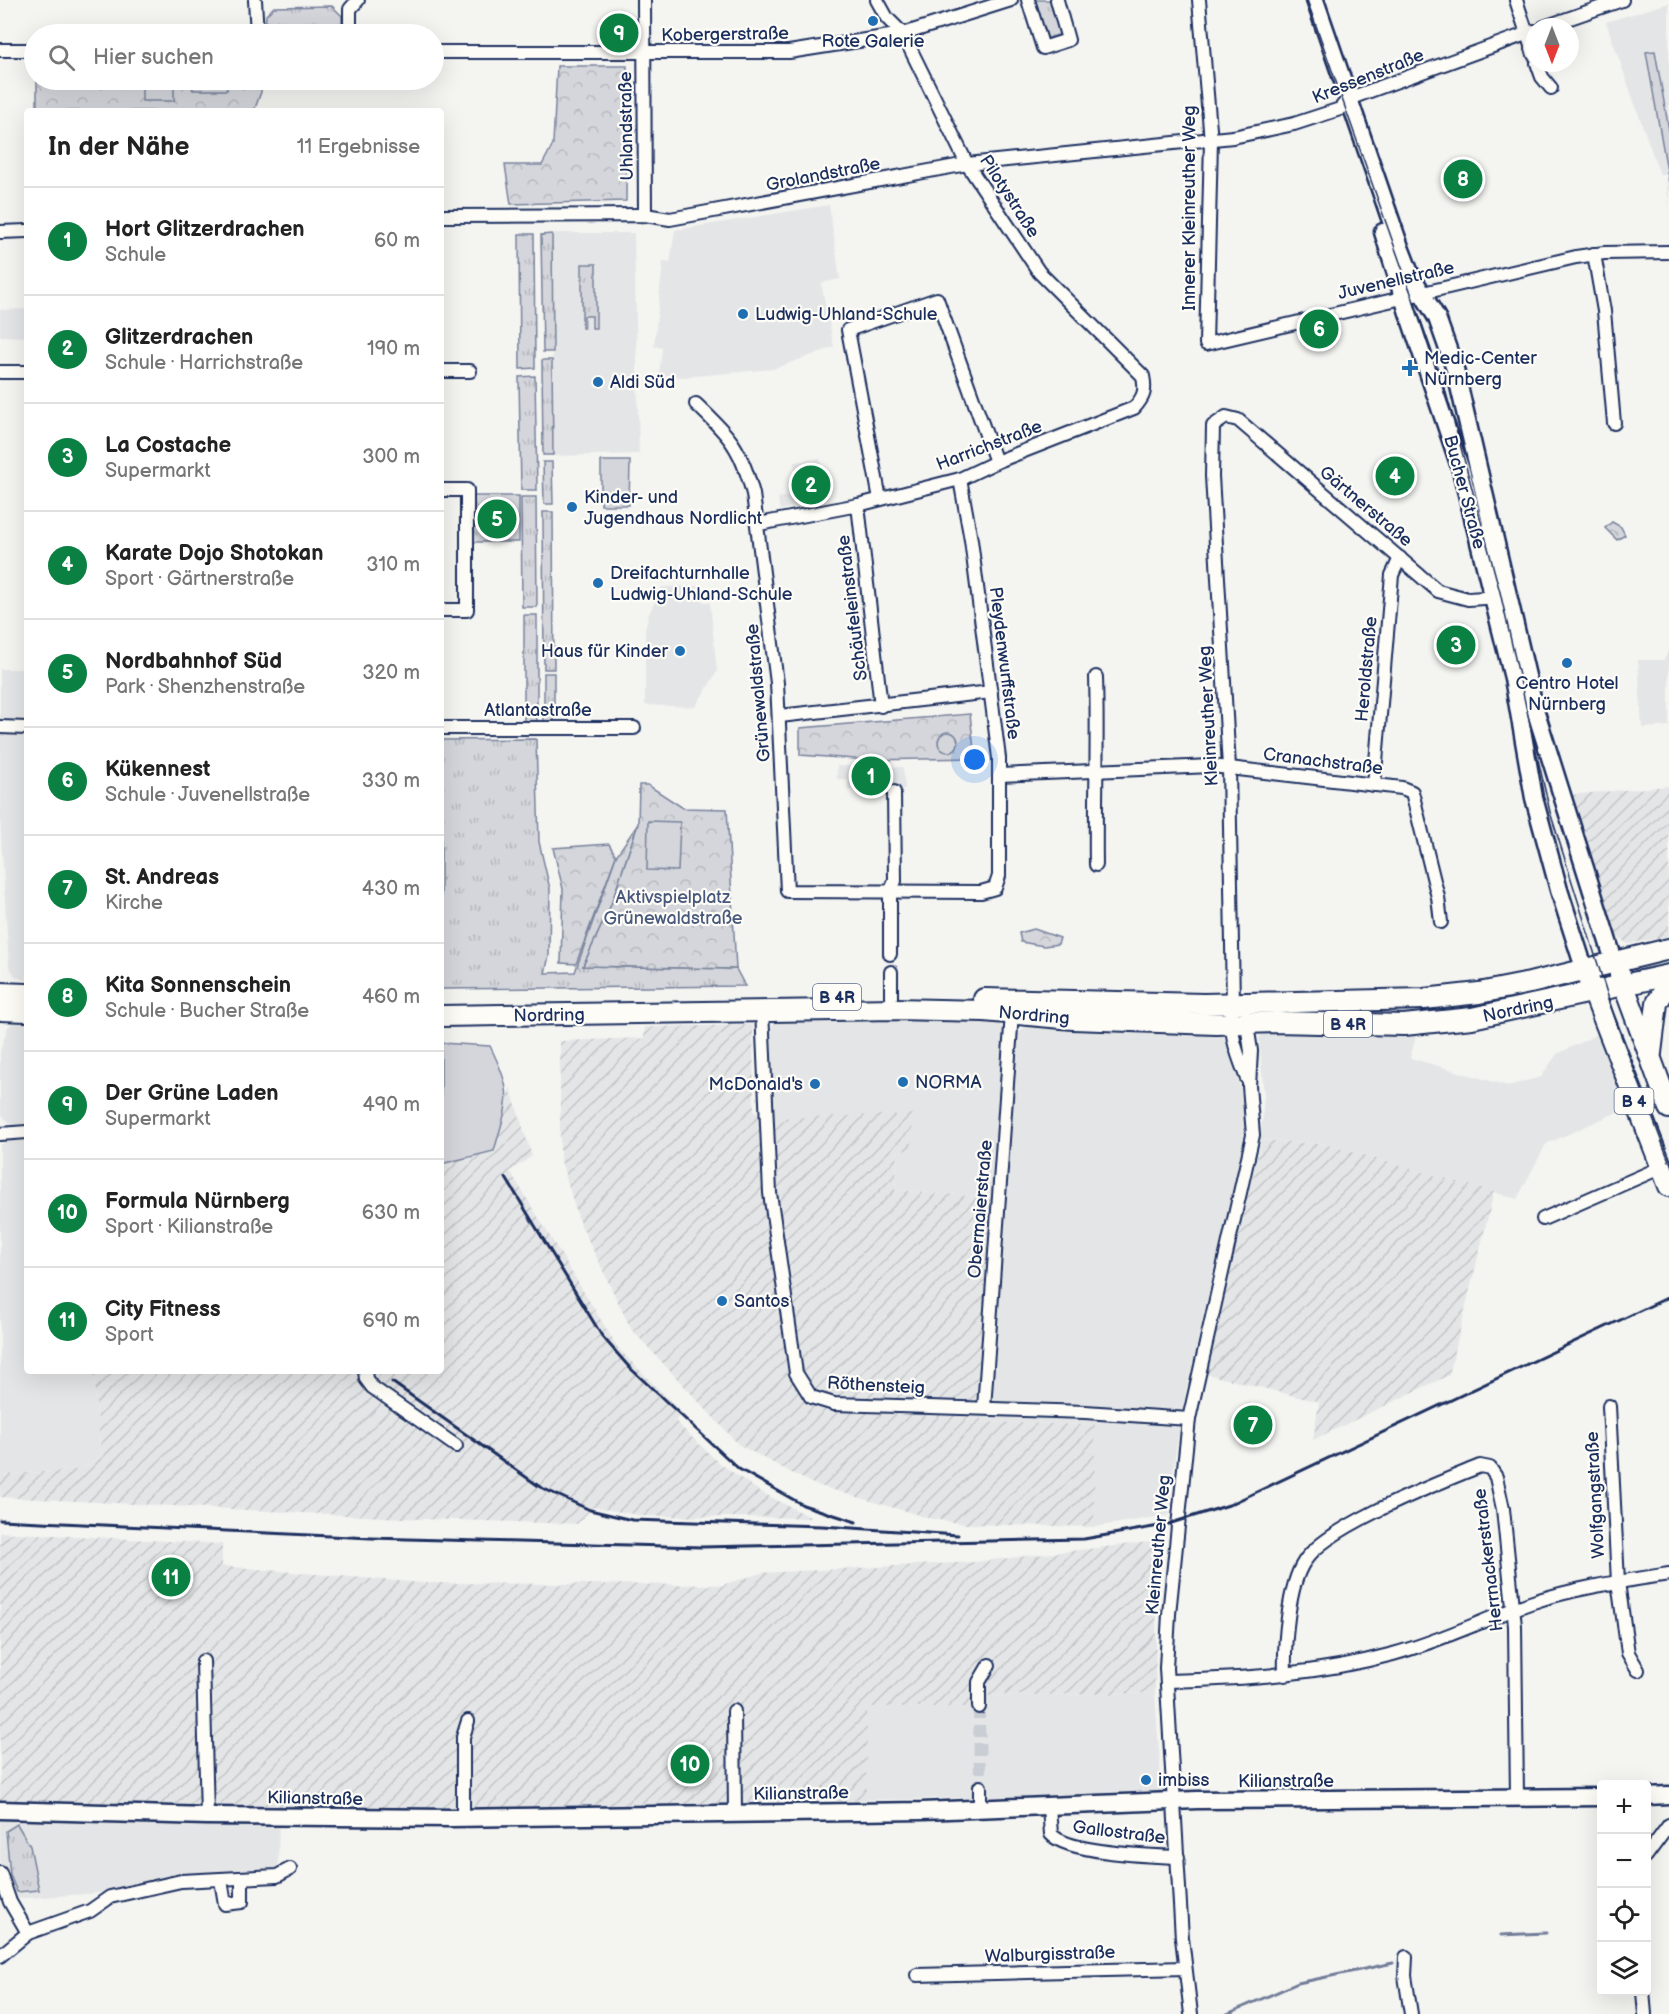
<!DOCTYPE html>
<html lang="de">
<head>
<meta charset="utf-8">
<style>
	body { margin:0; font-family:"Balsamiq Sans",sans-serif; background:#f6f6f6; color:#222 }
	.controls { position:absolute; right:18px; bottom:18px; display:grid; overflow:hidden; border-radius:6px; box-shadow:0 6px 24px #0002 }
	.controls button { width:54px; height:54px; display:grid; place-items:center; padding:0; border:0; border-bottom:2px solid #e0e0e0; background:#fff; color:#222; font:30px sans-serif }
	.compass { position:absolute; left:1525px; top:18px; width:54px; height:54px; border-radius:50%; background:#fff; box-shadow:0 6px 24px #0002; rotate:180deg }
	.you { position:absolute; left:975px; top:760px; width:21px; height:21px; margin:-15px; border:4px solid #fff; border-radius:50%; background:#1a73e8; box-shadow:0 0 0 9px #1a73e833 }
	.badge { display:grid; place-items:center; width:39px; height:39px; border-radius:50%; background:#0b8043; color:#fff; font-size:20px; font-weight:700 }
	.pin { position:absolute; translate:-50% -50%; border:3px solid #fff; box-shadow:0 2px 6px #0006 }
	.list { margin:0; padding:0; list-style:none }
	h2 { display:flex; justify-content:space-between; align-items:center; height:78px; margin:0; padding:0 24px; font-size:26px }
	h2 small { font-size:20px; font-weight:400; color:#767676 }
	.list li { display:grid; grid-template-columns:39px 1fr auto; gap:18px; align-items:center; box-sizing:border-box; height:108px; padding:0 24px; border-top:2px solid #e0e0e0 }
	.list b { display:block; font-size:22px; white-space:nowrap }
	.list p { margin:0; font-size:20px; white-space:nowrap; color:#767676 }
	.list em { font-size:20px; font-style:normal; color:#767676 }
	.icon { flex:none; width:33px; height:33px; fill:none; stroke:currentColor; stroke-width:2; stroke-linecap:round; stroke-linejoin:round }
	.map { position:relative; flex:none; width:1669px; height:2014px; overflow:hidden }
	.search { position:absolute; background:#fff; box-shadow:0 6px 24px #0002; left:24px; top:24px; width:420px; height:66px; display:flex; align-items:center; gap:15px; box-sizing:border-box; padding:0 21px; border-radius:33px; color:#767676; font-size:22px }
	.panel { position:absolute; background:#fff; box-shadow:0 6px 24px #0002; left:24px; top:108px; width:420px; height:1266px; border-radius:6px }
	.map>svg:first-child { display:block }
	.built { fill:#e4e5e6 }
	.industrial { fill:url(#industrial-furrows) }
	.grass { fill:url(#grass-tufts); stroke:#78829c; stroke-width:1.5 }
	.park { fill:url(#park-crowns); stroke:#78829c; stroke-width:1.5 }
	.garden { fill:#d4d6db; stroke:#78829c; stroke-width:1.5 }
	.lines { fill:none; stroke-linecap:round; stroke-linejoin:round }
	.stream { stroke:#717c98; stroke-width:3 }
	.street-tunnel { stroke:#c9cdd4; stroke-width:12; stroke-dasharray:12 6; stroke-linecap:butt }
	.street-casing { stroke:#1b2f5e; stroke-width:16 }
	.secondary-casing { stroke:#1b2f5e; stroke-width:21 }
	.primary-casing { stroke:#1b2f5e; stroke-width:24 }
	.street { stroke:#fdfcf7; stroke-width:12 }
	.secondary { stroke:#fdfcf7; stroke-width:16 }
	.primary { stroke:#fdfcf7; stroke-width:20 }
	.tram { stroke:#1b2f5e; stroke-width:1.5 }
	.rail { stroke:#1b2f5e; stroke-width:3 }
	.poi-dot { fill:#1f6fb2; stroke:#fdfcf7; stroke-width:2 }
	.labels { text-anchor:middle; stroke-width:4.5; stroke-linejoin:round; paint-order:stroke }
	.shield { fill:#fdfcf7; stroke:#5f6c8c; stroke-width:1.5 }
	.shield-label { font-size:16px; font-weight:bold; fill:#1b2f5e }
	.street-label { font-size:18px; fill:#1b2f5e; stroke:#fdfcf7 }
	.poi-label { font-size:18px; fill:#1b2f5e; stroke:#fdfcf7; text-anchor:start }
	.park-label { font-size:18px; fill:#49597d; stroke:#fdfcf7 }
</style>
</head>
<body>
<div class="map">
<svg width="1669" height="2014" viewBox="0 0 1669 2014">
	<defs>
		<pattern id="industrial-furrows" width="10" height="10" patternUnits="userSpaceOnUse" patternTransform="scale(1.5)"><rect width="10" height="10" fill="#e4e5e6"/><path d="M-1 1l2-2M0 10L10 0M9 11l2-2" fill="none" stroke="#c3c5c8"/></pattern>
		<pattern id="grass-tufts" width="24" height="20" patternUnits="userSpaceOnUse" patternTransform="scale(1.5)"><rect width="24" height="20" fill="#d4d6db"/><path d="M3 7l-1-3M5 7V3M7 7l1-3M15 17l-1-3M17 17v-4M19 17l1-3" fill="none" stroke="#b5b8be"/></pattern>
		<pattern id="park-crowns" width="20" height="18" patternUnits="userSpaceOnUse" patternTransform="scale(1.5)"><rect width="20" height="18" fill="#d4d6db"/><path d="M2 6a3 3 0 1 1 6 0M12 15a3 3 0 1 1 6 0" fill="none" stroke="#b5b8be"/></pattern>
	</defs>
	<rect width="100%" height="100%" fill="#f4f4f1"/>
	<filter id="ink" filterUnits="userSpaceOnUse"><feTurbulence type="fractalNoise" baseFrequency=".0167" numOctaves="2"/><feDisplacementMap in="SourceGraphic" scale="12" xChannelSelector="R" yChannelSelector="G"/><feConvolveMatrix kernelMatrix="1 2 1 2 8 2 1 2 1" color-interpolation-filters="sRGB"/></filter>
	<g filter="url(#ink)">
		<g class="built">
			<path d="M1669 3V210L1666 175H1660L1606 22Z"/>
			<path d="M829 205 840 279 821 283 834 347 773 369 683 377 659 375 662 348 654 346 663 262 670 263 675 230Z"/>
			<path d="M552 233H634L639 454 553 456Z"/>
			<path d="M27 309V337L0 336V310Z"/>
			<path d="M820 459 828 500 780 510 778 498 798 493 794 462Z"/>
			<path d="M699 586 703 602H710L717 672 695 707 645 705V630L649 614 662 587Z"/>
			<path d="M1669 649V726L1642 728 1638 660H1664Z"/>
			<path d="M0 669H27V981L15 976 9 966 0 819Z"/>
			<path d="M837 766 903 767 905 789 848 790V779H837Z"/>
			<path d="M27 1016V1371H93L101 1456 81 1469 0 1475V1145L8 1141 12 1125 0 1113V1051L8 1027 15 1020Z"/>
			<path d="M788 1016 998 1021 1005 1032 1010 1116 1016 1039 1021 1030 1029 1025 1218 1032 1223 1035 1230 1051 1240 1087 1244 1117 1243 1146 1185 1395 1175 1455 1169 1515 1094 1527V1425L981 1422 993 1198 895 1190 898 1150 912 1151 771 1118 770 1031 774 1022Z"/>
			<path d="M1266 1031 1417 1033 1410 1058 1508 1086 1541 1077 1557 1054 1602 1032 1629 1107 1546 1144 1517 1199 1324 1144 1261 1140 1264 1095 1259 1038Z"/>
			<path d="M1155 1693 1162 1794 866 1800V1707H974L975 1696Z"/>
			<path d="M0 1806 279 1814 278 1874H208L99 1893 0 1900Z"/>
		</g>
		<g class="industrial">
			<path d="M1669 786V936L1628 944 1614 934 1568 795Z"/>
			<path d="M753 1025 754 1112 771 1118 913 1114 912 1151 898 1150 895 1190 993 1198 981 1422 1095 1425 1094 1527 966 1524 932 1519 813 1484 739 1445 631 1329 579 1221 560 1158V1041L644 1038 645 1027Z"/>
			<path d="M510 1087 532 1156 510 1171 618 1348 682 1413 675 1421 718 1462 759 1491 812 1518 643 1516 593 1507 577 1524 422 1519 0 1497V1475L81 1469 101 1456 93 1371H441V1164L494 1151Z"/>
			<path d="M1261 1140 1324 1144 1494 1192 1449 1375 1313 1440 1319 1402 1206 1374Z"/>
			<path d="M0 1532 222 1544V1566L422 1583 722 1585 761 1573 974 1562 1158 1541 1155 1693 975 1696V1707H867L866 1800 287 1814 0 1806Z"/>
		</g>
		<g class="grass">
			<path d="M1034 0H1053L1061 34 1045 39Z"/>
			<path d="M332 6 342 16V34H265L266 15 274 7Z"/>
			<path d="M519 234H534L535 368 520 369Z"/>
			<path d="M552 234 553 352H543L541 235Z"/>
			<path d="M582 264H596V328H592V316H584V328H582Z"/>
			<path d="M542 360H552L553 455H543Z"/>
			<path d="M535 376 537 490H521L519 377Z"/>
			<path d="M543 462H552L553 504H544Z"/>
			<path d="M521 497H536L537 607H522Z"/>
			<path d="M543 512H553L554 669H544Z"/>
			<rect x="524" y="615" width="13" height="110"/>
			<rect x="544" y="673" width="10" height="51"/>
			<path d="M536 739 539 842 550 889 549 956 545 973 575 972 616 856 638 824 611 905 583 966 736 969 745 986 441 989V740Z"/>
			<path d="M1561 980 1564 988 1417 1017 1290 1013 1421 1009Z"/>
			<path d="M17 1824 30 1846 39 1890 17 1892 10 1875 6 1831Z"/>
		</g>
		<g class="park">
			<path d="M557 66H627L626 201 511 204 505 165H542L553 144Z"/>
			<path d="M37 80H261V92L254 111H37Z"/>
			<rect x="474" y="496" width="45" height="46"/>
			<path d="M1612 522 1621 527 1625 535 1617 540 1605 528Z"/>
			<path d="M970 714 975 758 869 760 800 755V728Z"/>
			<path d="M639 785H648L683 808 727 809 736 969 583 966 611 905 638 824Z"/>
			<path d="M609 844 616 856 576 964 561 963 563 889 553 848Z"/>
			<path d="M1034 929 1060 938 1058 944 1044 946 1021 942 1019 933Z"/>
		</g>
		<g class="garden">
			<path d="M1655 51 1669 130V182L1646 52Z"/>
			<rect x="193" y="80" width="34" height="10"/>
			<rect x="142" y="85" width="32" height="16"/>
			<path d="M601 461H630L629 505H601Z"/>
			<circle cx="948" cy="742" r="10"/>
			<path d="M648 821 680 822 678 871 647 870Z"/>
			<path d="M441 1043 490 1046C515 1096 508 1100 494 1151L441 1164Z"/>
		</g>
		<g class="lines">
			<g class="stream">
				<path d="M1501 1935 1546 1933"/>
				<path d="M1227 2014 1298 1983 1393 1963"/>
			</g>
			<path class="street-tunnel" d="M979 1707 980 1787"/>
			<g class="street-casing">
				<g id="street">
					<path d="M255 0 257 34"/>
					<path d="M644 0 645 215"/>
					<path d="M1028 0 1043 48 1068 40 1057 0"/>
					<path d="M1199 0 1211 141 1206 344 1576 257 1604 253 1669 252"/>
					<path d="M1516 0 1534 55"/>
					<path d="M1544 27 1622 0"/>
					<path d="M350 34V9L358 0"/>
					<path d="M0 50H34"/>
					<path d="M434 52H789L903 34 1011 0"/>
					<path d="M1537 63 1542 77 1551 88"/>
					<path d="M441 216 645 215 670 219 967 164 1233 137 1294 124 1340 109 1348 99 1534 31"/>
					<path d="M0 232 27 231"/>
					<path d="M1594 254 1604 311 1614 423"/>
					<path d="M441 371H470"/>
					<path d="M0 372H27"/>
					<path d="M696 404C730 436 741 448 753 494L777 683 787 891 981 892 995 888 999 876V758L971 540 960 479"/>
					<path d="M441 490H467V610H441"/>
					<path d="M880 499 848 330 937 299 996 462"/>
					<path d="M858 505 881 706"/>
					<path d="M759 524 858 505 960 479 996 462 1134 408C1144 397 1146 391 1143 376L1039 272 967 164 903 34 887 18 877 0"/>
					<path d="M1096 677C1098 740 1095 802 1096 865"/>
					<path d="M780 716 991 692"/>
					<path d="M0 727 27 728"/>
					<path d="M441 728H634"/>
					<path d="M999 775 1212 766 1402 788 1412 792 1438 897 1441 922"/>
					<path d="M1374 785 1392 575 1400 558"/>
					<path d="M890 954V892L895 881 894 792"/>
					<path d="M891 972V997"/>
					<path d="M762 1010 770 1193 796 1373 811 1397 834 1404 1085 1412 1189 1419"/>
					<path d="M1247 1079C1237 1053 1228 1032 1233 1004L1229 767 1212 476 1213 426 1226 417 1238 420 1438 591 1468 599 1500 597"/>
					<path d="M0 1134 27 1132"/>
					<path d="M1543 1219 1660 1168"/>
					<path d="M365 1371 366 1379 372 1387 456 1446"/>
					<path d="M1609 1406 1618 1582 1628 1653 1638 1670"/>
					<path d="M984 1408 1012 1013"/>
					<path d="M203 1661 207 1816"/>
					<path d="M1285 1675C1284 1646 1288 1586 1304 1562 1326 1526 1439 1483 1480 1466L1490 1468 1496 1477 1503 1509 1515 1626 1517 1798"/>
					<path d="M1167 1681C1244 1679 1319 1674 1393 1654 1441 1641 1485 1619 1530 1603 1574 1588 1623 1581 1669 1574"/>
					<path d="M979 1707V1682L989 1665"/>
					<path d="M734 1711 735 1813"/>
					<path d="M980 1787V1810"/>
					<path d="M1049 1807 1051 1834C1067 1853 1152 1856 1178 1857"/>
					<path d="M463 1818V1737L468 1721"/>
					<path d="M1646 1856 1669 1825"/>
					<path d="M0 1873 10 1902 28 1933"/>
					<path d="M221 1880 225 1904 242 1902V1879"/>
					<path d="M0 1956 28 1933 90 1911 110 1897 181 1881 277 1876 290 1869"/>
					<path d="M1406 1957 1405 1976 1411 2014"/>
					<path d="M917 1975 1185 1968"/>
					<path d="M1643 1992 1645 2014"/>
					<path d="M1191 2014 1182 1938 1166 1668 1169 1614 1189 1419 1253 1135 1249 1086 1251 1051 1246 1018"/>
				</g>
			</g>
			<g class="secondary-casing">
				<g id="secondary">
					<path d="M1315 0 1400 247 1410 273 1437 318 1455 369 1534 706 1615 964"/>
					<path d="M1383 232 1408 313 1461 470 1513 678 1534 798 1559 890 1585 971"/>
					<path d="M1646 1796 1669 1795"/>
					<path d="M0 1810 207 1816 452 1818 922 1811 1197 1800 1602 1797"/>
				</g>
			</g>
			<g class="primary-casing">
				<g id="primary">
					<path d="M1620 975 1669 1108"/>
					<path d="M1589 981 1669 1186"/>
					<path d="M0 993 27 994"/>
					<path d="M984 999 1204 1004 1424 999 1479 993 1530 983 1669 949"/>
					<path d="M0 1010 27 1011"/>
					<path d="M441 1016 895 1009 984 1011 1073 1019 1216 1024 1276 1022 1404 1025 1472 1018 1669 975"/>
					<path d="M1651 1053 1657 1003 1669 982"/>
				</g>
			</g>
			<use href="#street" class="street"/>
			<use href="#secondary" class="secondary"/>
			<use href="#primary" class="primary"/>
			<path class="tram" d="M1307 0 1445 389 1500 592 1550 812 1617 1025 1669 1161"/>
			<g class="rail">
				<path d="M506 1178 602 1336 630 1368 739 1469 803 1505 856 1522"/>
				<path d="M392 1382 540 1487 590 1510 632 1520 822 1526 958 1535"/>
				<path d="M0 1520 371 1538 702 1547 1084 1539 1165 1525 1229 1505 1669 1297"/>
			</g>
		</g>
	</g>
	<g class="poi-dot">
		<circle cx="873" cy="21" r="6"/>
		<circle cx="743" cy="314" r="6"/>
		<path d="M1407 359h6v6h6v6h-6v6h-6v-6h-6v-6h6z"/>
		<circle cx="598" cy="382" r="6"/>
		<circle cx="572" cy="507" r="6"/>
		<circle cx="598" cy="583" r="6"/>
		<circle cx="680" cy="651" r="6"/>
		<circle cx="1567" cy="663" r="6"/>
		<circle cx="903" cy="1082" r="6"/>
		<circle cx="815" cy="1084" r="6"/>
		<circle cx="722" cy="1301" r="6"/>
		<circle cx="1146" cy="1780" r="6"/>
	</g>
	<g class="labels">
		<g class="shield">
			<rect x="813" y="984" width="48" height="26" rx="4.5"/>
			<rect x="1324" y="1011" width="48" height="26" rx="4.5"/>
			<rect x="1614.5" y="1088" width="39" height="26" rx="4.5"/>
		</g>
		<g class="shield-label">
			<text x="837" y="1003">B 4R</text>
			<text x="1348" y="1030">B 4R</text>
			<text x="1634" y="1107">B 4</text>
		</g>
		<g class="street-label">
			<text transform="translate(725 34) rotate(-1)" y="6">Kobergerstraße</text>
			<text transform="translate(1368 76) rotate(-22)" y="6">Kressenstraße</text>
			<text transform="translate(626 126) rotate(-91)" y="6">Uhlandstraße</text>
			<text transform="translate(823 174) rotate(-11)" y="6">Grolandstraße</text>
			<text transform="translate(1010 196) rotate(57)" y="6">Pilotystraße</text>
			<text transform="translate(1189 208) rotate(-90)" y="6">Innerer Kleinreuther Weg</text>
			<text transform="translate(1396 280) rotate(-13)" y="6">Juvenellstraße</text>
			<text transform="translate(989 445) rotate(-21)" y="6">Harrichstraße</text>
			<text transform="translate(1465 492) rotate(75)" y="6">Bucher Straße</text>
			<text transform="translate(1366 506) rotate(40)" y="6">Gärtnerstraße</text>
			<text transform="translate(852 608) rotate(-97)" y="6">Schäufeleinstraße</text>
			<text transform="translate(1005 663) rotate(83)" y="6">Pleydenwurffstraße</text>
			<text transform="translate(1366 669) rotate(-85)" y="6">Heroldstraße</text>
			<text transform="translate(758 693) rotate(-95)" y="6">Grünewaldstraße</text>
			<text x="538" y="716">Atlantastraße</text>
			<text transform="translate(1208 716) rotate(-93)" y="6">Kleinreuther Weg</text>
			<text transform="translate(1323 761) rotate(7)" y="6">Cranachstraße</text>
			<text transform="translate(1518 1009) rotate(-12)" y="6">Nordring</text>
			<text transform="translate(549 1015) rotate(-1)" y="6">Nordring</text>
			<text transform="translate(1034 1015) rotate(5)" y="6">Nordring</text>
			<text transform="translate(980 1209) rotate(-85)" y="6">Obermaierstraße</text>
			<text transform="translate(876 1385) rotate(3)" y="6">Röthensteig</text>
			<text transform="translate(1595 1495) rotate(-93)" y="6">Wolfgangstraße</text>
			<text transform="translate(1158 1545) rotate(-85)" y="6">Kleinreuther Weg</text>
			<text transform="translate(1488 1560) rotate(-97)" y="6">Herrnackerstraße</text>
			<text x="1286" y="1787">Kilianstraße</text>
			<text transform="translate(801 1793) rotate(-1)" y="6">Kilianstraße</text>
			<text transform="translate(315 1798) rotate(1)" y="6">Kilianstraße</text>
			<text transform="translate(1119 1832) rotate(7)" y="6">Gallostraße</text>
			<text transform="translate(1050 1954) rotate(-2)" y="6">Walburgisstraße</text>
		</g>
		<g class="poi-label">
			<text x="873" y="47" text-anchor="middle">Rote Galerie</text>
			<text x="755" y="320">Ludwig-Uhland-Schule</text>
			<text x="1424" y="364">Medic-Center<tspan x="1424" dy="21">Nürnberg</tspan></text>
			<text x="610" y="388">Aldi Süd</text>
			<text x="584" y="503">Kinder- und<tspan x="584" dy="21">Jugendhaus Nordlicht</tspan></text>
			<text x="610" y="579">Dreifachturnhalle<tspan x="610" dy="21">Ludwig-Uhland-Schule</tspan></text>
			<text x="668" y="657" text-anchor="end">Haus für Kinder</text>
			<text x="1567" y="689" text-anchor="middle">Centro Hotel<tspan x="1567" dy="21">Nürnberg</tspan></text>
			<text x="915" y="1088">NORMA</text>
			<text x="803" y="1090" text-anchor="end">McDonald's</text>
			<text x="734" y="1307">Santos</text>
			<text x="1158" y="1786">imbiss</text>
		</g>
		<g class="park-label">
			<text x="673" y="903">Aktivspielplatz<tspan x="673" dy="21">Grünewaldstraße</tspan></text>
		</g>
	</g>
</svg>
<div class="controls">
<button>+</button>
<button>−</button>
<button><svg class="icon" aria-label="locate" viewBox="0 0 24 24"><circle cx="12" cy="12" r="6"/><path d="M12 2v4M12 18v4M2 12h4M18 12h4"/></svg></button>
<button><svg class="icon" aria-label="layers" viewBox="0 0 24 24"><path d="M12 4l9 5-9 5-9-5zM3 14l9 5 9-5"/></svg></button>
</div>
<svg class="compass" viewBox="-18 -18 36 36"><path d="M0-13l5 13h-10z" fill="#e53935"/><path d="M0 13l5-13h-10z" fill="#767676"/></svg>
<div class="you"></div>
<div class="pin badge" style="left:871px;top:776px">1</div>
<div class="pin badge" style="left:811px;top:485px">2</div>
<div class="pin badge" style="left:1456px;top:645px">3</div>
<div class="pin badge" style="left:1395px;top:476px">4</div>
<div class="pin badge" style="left:497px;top:519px">5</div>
<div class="pin badge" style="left:1319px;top:329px">6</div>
<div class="pin badge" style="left:1253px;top:1425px">7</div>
<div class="pin badge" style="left:1463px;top:179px">8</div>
<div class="pin badge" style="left:619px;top:33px">9</div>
<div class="pin badge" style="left:690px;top:1764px">10</div>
<div class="pin badge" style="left:171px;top:1577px">11</div>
<div class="search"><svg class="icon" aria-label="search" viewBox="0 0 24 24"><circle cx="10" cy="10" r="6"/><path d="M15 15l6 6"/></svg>Hier suchen</div>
<section class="panel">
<h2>In der Nähe<small>11 Ergebnisse</small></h2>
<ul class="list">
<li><span class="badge">1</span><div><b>Hort Glitzerdrachen</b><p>Schule</p></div><em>60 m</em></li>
<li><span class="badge">2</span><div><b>Glitzerdrachen</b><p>Schule · Harrichstraße</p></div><em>190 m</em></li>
<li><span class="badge">3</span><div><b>La Costache</b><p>Supermarkt</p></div><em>300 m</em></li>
<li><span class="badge">4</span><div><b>Karate Dojo Shotokan</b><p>Sport · Gärtnerstraße</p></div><em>310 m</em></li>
<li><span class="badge">5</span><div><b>Nordbahnhof Süd</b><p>Park · Shenzhenstraße</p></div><em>320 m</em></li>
<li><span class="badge">6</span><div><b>Kükennest</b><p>Schule · Juvenellstraße</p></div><em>330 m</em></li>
<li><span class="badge">7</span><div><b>St. Andreas</b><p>Kirche</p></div><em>430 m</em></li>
<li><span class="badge">8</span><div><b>Kita Sonnenschein</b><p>Schule · Bucher Straße</p></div><em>460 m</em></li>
<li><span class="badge">9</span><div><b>Der Grüne Laden</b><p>Supermarkt</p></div><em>490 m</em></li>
<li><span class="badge">10</span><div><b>Formula Nürnberg</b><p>Sport · Kilianstraße</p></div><em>630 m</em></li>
<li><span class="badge">11</span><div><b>City Fitness</b><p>Sport</p></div><em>690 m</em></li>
</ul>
</section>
</div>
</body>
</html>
